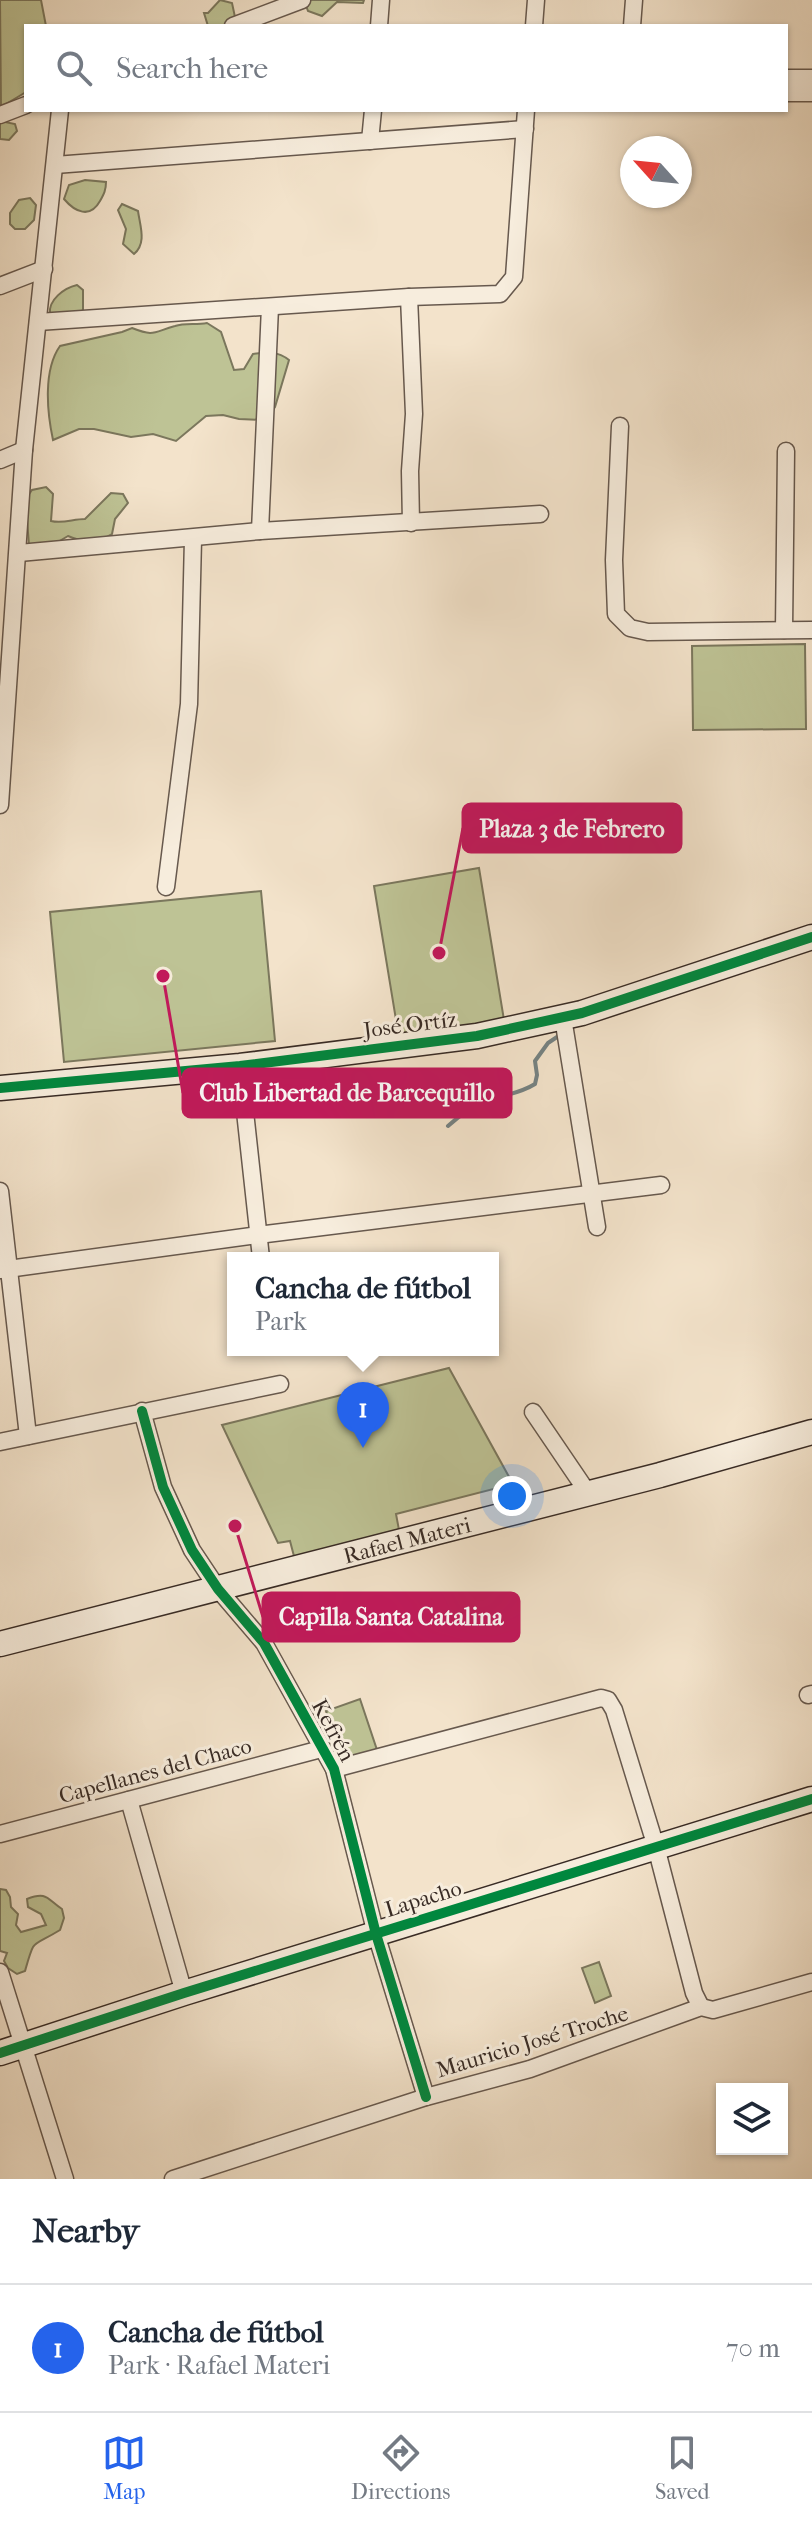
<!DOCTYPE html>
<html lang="en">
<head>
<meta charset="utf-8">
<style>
	body { margin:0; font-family:"IM FELL French Canon",serif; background:#f2f2f3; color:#1f2937 }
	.controls { position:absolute; right:24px; bottom:24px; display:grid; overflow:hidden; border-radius:0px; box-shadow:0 2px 6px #0004 }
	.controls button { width:72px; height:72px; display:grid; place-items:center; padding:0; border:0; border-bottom:2px solid #e0e1e3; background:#fff; color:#1f2937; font:40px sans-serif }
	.compass { position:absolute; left:620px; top:136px; width:72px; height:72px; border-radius:50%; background:#fff; box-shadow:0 2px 6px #0004; rotate:297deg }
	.you { position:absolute; left:512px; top:1496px; width:28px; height:28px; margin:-20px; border:6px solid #fff; border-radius:50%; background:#1a73e8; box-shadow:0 0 0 12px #1a73e833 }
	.badge { display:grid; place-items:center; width:52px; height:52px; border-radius:50%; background:#2563eb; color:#fff; font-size:26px; font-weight:700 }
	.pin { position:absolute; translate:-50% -66px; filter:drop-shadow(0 2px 4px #0008) }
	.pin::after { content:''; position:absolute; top:42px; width:28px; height:24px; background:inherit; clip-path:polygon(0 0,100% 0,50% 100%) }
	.popup { position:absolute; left:227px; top:1252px; width:272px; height:104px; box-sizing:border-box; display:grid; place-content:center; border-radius:0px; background:#fff; filter:drop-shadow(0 2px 6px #0005); font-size:26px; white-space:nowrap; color:#747a83 }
	.popup b { font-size:30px; color:#1f2937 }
	.popup::after { content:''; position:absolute; left:50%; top:100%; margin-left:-16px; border:16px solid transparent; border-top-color:#fff }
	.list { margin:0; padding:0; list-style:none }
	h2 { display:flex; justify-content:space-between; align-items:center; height:104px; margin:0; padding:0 32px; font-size:34px }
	h2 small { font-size:26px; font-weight:400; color:#747a83 }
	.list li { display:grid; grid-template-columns:52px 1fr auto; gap:24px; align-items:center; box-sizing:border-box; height:128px; padding:0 32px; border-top:2px solid #e0e1e3 }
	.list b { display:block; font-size:30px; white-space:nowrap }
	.list p { margin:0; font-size:26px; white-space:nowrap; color:#747a83 }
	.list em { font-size:26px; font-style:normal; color:#747a83 }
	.icon { flex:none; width:44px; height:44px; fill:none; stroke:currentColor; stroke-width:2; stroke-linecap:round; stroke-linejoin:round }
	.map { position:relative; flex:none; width:812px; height:2179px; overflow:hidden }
	.search { position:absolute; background:#fff; box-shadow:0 2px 6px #0004; left:24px; right:24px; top:24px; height:88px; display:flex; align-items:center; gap:20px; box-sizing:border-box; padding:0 28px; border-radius:0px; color:#747a83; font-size:30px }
	.sheet { height:232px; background:#fff }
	nav { display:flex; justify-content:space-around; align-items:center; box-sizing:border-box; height:112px; border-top:2px solid #e0e1e3; background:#fff; font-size:22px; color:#747a83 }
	nav a { display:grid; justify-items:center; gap:4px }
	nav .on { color:#2563eb }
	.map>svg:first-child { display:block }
	.green { fill:#bec395; stroke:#7b775d; stroke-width:2 }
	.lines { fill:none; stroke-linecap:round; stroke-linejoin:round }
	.stream { stroke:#758282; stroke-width:4 }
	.street-casing { stroke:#67594e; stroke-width:19 }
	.secondary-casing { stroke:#382b25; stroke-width:27 }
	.street { stroke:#f7eddd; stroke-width:16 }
	.secondary { stroke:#f7eddd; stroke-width:24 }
	.cycleway-casing { stroke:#f7eddd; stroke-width:15 }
	.cycleway { stroke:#00873e; stroke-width:10 }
	.labels { text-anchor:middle; stroke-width:6; stroke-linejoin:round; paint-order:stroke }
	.street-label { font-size:22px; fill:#382b25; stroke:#f7eddd }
	.leader { fill:none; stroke:#c2185b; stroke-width:3 }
	.callout-dot { fill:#c2185b; stroke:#f7eddd; stroke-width:3 }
	.callout { fill:#c2185b; stroke:#c2185b; stroke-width:3 }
	.callout-label { font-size:24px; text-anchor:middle; font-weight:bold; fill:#fff }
</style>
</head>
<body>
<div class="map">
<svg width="812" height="2179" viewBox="0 0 812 2179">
	<rect width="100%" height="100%" fill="#f3e3cb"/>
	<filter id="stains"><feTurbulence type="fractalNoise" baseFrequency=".0025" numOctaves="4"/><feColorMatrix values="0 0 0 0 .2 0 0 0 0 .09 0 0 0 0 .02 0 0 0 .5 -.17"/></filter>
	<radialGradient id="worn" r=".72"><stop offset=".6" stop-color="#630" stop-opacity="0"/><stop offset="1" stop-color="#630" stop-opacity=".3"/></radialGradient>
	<g class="green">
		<path d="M0 0H41L46 26H26V92L1 107Z"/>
		<path d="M220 0 232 3 235 17 229 26H208L204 13H208Z"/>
		<path d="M304 0H364L363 3 337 2 322 16 308 11Z"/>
		<path d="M0 121 15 124 17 131 9 140 0 139Z"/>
		<path d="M85 180 106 182C106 190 104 194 100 201 90 219 75 212 64 199L69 185Z"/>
		<path d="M30 198 36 205 34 220 25 229H15L10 224V213L19 200Z"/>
		<path d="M122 204 138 211C140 226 147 243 134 254L123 244 126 229 118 210Z"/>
		<path d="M77 285 83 290V310L68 320 50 314C48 300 64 288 77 285Z"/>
		<path d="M207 323 221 332 234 370 244 369 253 354C266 352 278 351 289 360L275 407 266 420 239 419 223 415 206 416 176 441 153 434 131 437 94 429H79L53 440C47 412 43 370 60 346L122 332 132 328C155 337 153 332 175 326 185 323 196 325 207 323Z"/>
		<path d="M46 487 53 494 51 521C63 524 73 519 85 519L111 493 123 494 128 503 115 519 112 534C97 543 84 543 68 536L46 549 29 545 26 507 27 497 32 490Z"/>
		<path d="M805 644 806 729 693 730 692 646Z"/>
		<path d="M479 868 504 1020 399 1038 374 886Z"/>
		<path d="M261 891 275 1041 64 1062 50 912Z"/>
		<path d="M449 1368 513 1484 396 1514 399 1530 295 1560 290 1541 278 1543 222 1425Z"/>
		<path d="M360 1699 378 1753 344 1765 326 1711Z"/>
		<path d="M0 1889 6 1890 10 1897 11 1907 18 1914 16 1925 21 1932 46 1925 41 1914 28 1907 27 1899C47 1891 47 1899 62 1909L64 1918 60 1930C31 1948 35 1936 25 1971L17 1974 8 1968 4 1961 7 1953 0 1951Z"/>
		<path d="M599 1962 611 1996 595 2003 582 1968Z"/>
	</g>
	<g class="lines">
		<path class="stream" d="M448 1126C459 1116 472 1106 486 1101 503 1095 519 1094 535 1084L537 1075 535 1061 548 1043 557 1037"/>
		<g class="street-casing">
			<g id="street">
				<path d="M233 26 302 0"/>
				<path d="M379 26 381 0"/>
				<path d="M534 26 536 0"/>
				<path d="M632 26 634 0"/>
				<path d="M786 78H812"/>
				<path d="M786 93H812"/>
				<path d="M0 115 26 105"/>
				<path d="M370 141 373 110"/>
				<path d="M55 165 525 129"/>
				<path d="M0 286 44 269"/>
				<path d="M409 297 414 414 410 471 411 523"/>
				<path d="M38 322 409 297 500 294 514 277 526 110"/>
				<path d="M620 426 614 560 616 614 630 628 648 632 812 630"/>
				<path d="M0 460 24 450"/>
				<path d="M260 531 270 307"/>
				<path d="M19 553 260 531 540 514"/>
				<path d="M784 630 786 451"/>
				<path d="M0 805 24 450 60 110"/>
				<path d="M166 887 189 704 193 539"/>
				<path d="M563 1018 597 1227"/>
				<path d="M240 1066 261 1258"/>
				<path d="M0 1191 28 1436"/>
				<path d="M0 1270 258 1235 661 1185"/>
				<path d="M142 1411 163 1487 192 1550 218 1589 264 1643 334 1769 376 1934 426 2097"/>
				<path d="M533 1412 588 1493"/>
				<path d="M0 1442 280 1384"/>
				<path d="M808 1695 812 1694"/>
				<path d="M334 1769 601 1698 608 1700 614 1710 656 1847 694 1993 701 2007"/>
				<path d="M129 1800 184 1993"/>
				<path d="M0 1834 321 1749"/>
				<path d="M0 1972 65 2179"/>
				<path d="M173 2179 426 2097 530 2069 701 2007 713 2010 812 1982"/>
			</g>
		</g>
		<g class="secondary-casing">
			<g id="secondary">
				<path d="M0 1088 240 1066 477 1036 582 1013 812 937"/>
				<path id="s1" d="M0 1644 660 1475 812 1432"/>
				<path d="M0 2053 184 1993 812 1799"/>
			</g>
		</g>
		<use href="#street" class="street"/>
		<use href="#secondary" class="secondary"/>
		<g class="cycleway-casing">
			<g id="cycleway">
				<path d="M0 1088 240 1066 477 1036 582 1013 812 937"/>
				<path d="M142 1411 163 1487 192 1550 218 1589 264 1643 334 1769 376 1934 426 2097"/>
				<path d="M0 2053 184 1993 812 1799"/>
			</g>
		</g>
		<use href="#cycleway" class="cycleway"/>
	</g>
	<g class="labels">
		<g class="street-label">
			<text transform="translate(410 1024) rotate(-7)" y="8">José Ortíz</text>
			<text dy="8" stroke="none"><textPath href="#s1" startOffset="420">Rafael Materi</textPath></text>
			<text transform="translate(334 1730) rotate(62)" y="8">Kefrén</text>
			<text transform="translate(155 1770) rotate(-15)" y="8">Capellanes del Chaco</text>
			<text transform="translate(423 1898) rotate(-17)" y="8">Lapacho</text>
			<text transform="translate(532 2041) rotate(-17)" y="8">Mauricio José Troche</text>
		</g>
	</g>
	<path class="leader" d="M439 953L463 828M163 976L183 1093M235 1526L263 1617"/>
	<g class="callout-dot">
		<circle cx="439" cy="953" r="8"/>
		<circle cx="163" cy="976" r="8"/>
		<circle cx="235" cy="1526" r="8"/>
	</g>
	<g class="callout">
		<rect x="463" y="804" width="218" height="48" rx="8"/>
		<rect x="183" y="1069" width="328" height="48" rx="8"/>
		<rect x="263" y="1593" width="256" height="48" rx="8"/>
	</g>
	<g class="callout-label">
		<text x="572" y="837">Plaza 3 de Febrero</text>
		<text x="347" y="1101">Club Libertad de Barcequillo</text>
		<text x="391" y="1625">Capilla Santa Catalina</text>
	</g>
	<rect width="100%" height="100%" filter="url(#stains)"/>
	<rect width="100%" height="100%" fill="url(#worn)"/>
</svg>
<div class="controls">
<button><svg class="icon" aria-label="layers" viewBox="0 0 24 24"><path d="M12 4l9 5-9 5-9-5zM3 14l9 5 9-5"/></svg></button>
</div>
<svg class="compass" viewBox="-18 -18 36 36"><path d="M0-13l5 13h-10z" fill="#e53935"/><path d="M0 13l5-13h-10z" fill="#747a83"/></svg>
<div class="you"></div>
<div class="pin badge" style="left:363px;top:1448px">1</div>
<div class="popup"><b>Cancha de fútbol</b>Park</div>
<div class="search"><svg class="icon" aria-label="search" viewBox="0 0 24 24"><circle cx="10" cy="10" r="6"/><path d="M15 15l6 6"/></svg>Search here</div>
</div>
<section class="sheet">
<h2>Nearby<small></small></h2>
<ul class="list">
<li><span class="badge">1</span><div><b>Cancha de fútbol</b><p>Park · Rafael Materi</p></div><em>70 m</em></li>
</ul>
</section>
<nav>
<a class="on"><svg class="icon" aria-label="map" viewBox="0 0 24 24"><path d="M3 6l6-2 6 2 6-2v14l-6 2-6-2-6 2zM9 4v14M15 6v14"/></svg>Map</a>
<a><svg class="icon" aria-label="directions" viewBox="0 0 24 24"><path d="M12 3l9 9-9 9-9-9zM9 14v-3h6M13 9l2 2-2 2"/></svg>Directions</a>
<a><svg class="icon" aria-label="saved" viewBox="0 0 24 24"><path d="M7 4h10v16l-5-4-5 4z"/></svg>Saved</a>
</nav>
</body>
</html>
